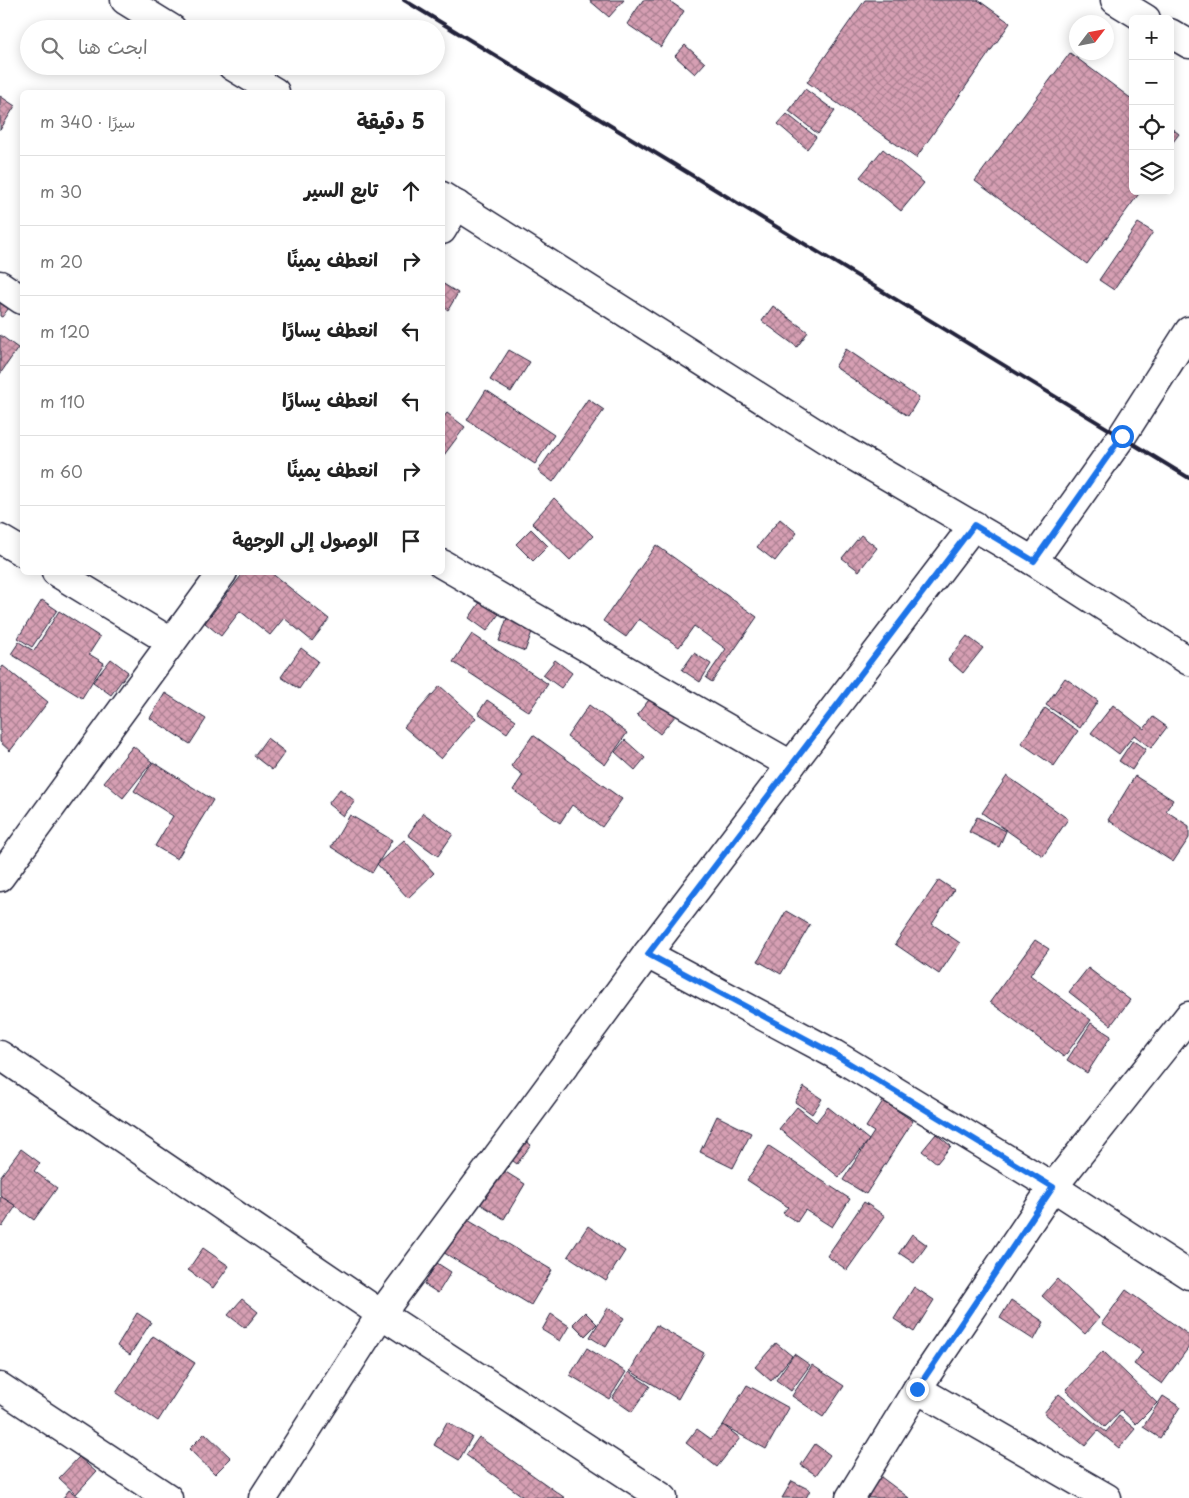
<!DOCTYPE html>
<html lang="ar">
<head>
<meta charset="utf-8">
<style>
	body { margin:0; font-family:"Playpen Sans","Playpen Sans Arabic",sans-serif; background:#f2f2f2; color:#222; direction:rtl }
	.controls { position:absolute; right:15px; top:15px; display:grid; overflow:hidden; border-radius:8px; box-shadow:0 2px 12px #0003 }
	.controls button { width:45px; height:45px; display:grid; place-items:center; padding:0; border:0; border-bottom:1px solid #e0e0e0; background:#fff; color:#222; font:25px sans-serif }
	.compass { position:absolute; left:1069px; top:15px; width:45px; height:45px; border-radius:50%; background:#fff; box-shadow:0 2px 12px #0003; rotate:58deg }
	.stop { position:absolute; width:15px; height:15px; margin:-11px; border:4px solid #1a73e8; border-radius:50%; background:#fff }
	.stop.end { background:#1a73e8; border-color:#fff; box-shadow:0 1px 5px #0008 }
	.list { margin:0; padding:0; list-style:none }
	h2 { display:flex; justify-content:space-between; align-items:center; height:65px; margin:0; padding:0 20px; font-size:21px }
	h2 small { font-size:16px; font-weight:400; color:#767676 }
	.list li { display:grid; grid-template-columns:32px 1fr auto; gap:15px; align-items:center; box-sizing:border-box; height:70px; padding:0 20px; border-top:1px solid #e0e0e0 }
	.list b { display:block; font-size:19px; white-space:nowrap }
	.list em { font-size:16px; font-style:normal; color:#767676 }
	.icon { flex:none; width:28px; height:28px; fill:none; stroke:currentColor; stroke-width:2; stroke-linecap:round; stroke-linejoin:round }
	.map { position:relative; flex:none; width:1189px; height:1498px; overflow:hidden; direction:ltr }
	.search { position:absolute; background:#fff; box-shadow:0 2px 12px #0003; left:20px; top:20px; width:425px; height:55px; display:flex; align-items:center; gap:12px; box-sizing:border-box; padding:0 18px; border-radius:28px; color:#767676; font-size:19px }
	.panel { position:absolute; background:#fff; box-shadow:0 2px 12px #0003; left:20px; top:90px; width:425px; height:485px; border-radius:8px; direction:rtl }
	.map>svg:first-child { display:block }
	.building { fill:url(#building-cross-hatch); stroke:#22223b }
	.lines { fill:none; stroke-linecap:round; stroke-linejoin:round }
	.minor-casing { stroke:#22223b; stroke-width:31 }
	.tertiary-casing { stroke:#22223b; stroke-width:31 }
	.minor { stroke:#fff; stroke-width:28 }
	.tertiary { stroke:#fff; stroke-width:28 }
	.rail { stroke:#22223b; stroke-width:4 }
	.route { stroke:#1a73e8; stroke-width:6 }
</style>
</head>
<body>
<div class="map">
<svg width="1189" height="1498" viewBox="0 0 1189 1498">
	<defs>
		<pattern id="building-cross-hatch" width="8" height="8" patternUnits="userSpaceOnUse" patternTransform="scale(1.25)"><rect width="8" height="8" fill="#d69fb3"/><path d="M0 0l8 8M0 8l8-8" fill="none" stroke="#ad8193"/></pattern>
	</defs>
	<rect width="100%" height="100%" fill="#fff"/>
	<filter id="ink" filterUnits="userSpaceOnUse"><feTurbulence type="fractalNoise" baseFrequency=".02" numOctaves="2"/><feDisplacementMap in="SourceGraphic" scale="10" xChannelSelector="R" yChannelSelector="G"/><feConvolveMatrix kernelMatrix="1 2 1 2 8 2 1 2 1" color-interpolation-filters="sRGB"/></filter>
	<g filter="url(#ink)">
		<g class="building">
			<path d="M589 0H624L609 17Z"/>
			<path d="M643 0H668L684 11 661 47 627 24Z"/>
			<path d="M865 0H978L1010 23 916 158 807 82Z"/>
			<path d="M685 45 705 63 695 74 675 56Z"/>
			<path d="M1070 53 1133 100V191H1141L1087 264 975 181Z"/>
			<path d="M805 89 835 111 818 134 789 111Z"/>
			<path d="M0 96 15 106 0 130Z"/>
			<path d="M787 114 816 137 807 149 778 124Z"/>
			<path d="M1170 127 1179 134 1170 146Z"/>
			<path d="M883 149 924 183 901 211 860 177Z"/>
			<path d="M1138 223 1153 232 1114 290 1099 280Z"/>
			<path d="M442 283 458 293 448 310 442 306Z"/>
			<path d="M0 288 15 300 2 317 0 316Z"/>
			<path d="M773 306 808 332 797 347 762 321Z"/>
			<path d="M0 335 18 348 0 374Z"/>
			<path d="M846 349 919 398 908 416 835 367Z"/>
			<path d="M509 350 530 362 511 392 490 380Z"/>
			<path d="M486 390 554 435 535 464 467 420Z"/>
			<path d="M588 399 604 410 553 482 538 471Z"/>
			<path d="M447 413 465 427 444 455 442 419Z"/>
			<path d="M554 498 593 536 570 560 532 523Z"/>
			<path d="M780 519 797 533 775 561 757 547Z"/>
			<path d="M531 529 548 546 533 561 516 544Z"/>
			<path d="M861 535 877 548 859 571 842 558Z"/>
			<path d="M656 545 757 617 712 682 706 678 726 649 694 626 679 647 639 619 626 637 603 621Z"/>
			<path d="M244 572H270L329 619 312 641 284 618 270 635 240 611 221 636 205 623Z"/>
			<path d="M485 595 503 608 487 631 469 618Z"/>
			<path d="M42 600 57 610 32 647 18 638Z"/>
			<path d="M59 611 100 637 89 654 104 663 82 698 11 654 19 642 34 651Z"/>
			<path d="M507 618 533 629 525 651 499 641Z"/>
			<path d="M472 634 548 684 529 712 453 662Z"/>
			<path d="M967 636 983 648 963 673 948 660Z"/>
			<path d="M301 648 318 661 299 689 281 677Z"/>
			<path d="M694 653 711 664 700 682 682 670Z"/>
			<path d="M111 659 128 672 111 695 93 682Z"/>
			<path d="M555 660 572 673 561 688 543 675Z"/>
			<path d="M3 666 48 702 10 751 0 742V670Z"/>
			<path d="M1065 678 1098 701 1080 728 1046 705Z"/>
			<path d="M440 686 476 718 441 759 404 727Z"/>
			<path d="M165 693 206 719 190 744 150 718Z"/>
			<path d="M652 696 676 715 660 734 637 715Z"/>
			<path d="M487 700 516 720 507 733 478 713Z"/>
			<path d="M589 705 627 733 605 765 567 737Z"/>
			<path d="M1113 705 1144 729 1153 717 1167 727 1151 748 1134 735 1119 754 1091 733Z"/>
			<path d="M1045 708 1078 731 1054 766 1021 743Z"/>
			<path d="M533 735 622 799 602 827 572 805 560 823 513 790 523 775 511 766Z"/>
			<path d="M267 738 285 752 272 770 254 756Z"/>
			<path d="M625 740 645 758 635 770 615 752Z"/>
			<path d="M1133 740 1146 749 1132 770 1119 761Z"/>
			<path d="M133 746 152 762 123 798 104 782Z"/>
			<path d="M153 762 213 800 177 859 155 846 173 816 134 791Z"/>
			<path d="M1007 776 1068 819 1043 856 982 813Z"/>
			<path d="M1135 776 1173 800 1166 811 1189 826V838L1173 862 1108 820Z"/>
			<path d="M340 789 355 801 343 816 328 804Z"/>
			<path d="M423 813 453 834 438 856 408 835Z"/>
			<path d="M350 815 392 840 372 873 331 847Z"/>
			<path d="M977 817 1006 831 999 847 969 832Z"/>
			<path d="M404 840 434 873 408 898 377 864Z"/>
			<path d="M939 880 954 890 932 924 960 943 939 974 895 944Z"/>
			<path d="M786 911 810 925 781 974 758 961Z"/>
			<path d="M1035 940 1049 949 1030 975 1091 1020 1064 1057 990 1002Z"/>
			<path d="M1088 968 1130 1000 1111 1025 1069 992Z"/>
			<path d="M1091 1023 1111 1036 1087 1073 1067 1060Z"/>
			<path d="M804 1087 822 1099 812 1114 795 1102Z"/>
			<path d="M883 1101 913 1121 866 1194 843 1180 874 1132 866 1127Z"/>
			<path d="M797 1107 816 1122 828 1107 869 1140 839 1177 779 1129Z"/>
			<path d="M717 1116 751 1133 733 1168 700 1152Z"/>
			<path d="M514 1132 531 1145 517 1164 500 1151Z"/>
			<path d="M936 1134 951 1146 937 1163 922 1151Z"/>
			<path d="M769 1146 850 1199 832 1227 805 1210 797 1222 783 1213 788 1207 747 1180Z"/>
			<path d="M21 1149 40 1163 34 1171 57 1188 34 1220 0 1195V1177Z"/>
			<path d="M496 1166 525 1184 504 1219 474 1200Z"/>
			<path d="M0 1196 16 1206 2 1227 0 1225Z"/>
			<path d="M864 1202 885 1216 847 1270 827 1256Z"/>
			<path d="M461 1216 552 1270 531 1305 441 1251Z"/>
			<path d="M588 1226 625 1251 606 1281 568 1256Z"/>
			<path d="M912 1234 927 1245 914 1263 899 1253Z"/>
			<path d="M203 1248 229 1266 213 1288 188 1270Z"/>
			<path d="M437 1263 451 1272 438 1293 424 1284Z"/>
			<path d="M1057 1279 1099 1318 1085 1334 1042 1296Z"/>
			<path d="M914 1287 934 1300 914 1332 894 1319Z"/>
			<path d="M1126 1290 1189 1335V1347L1162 1384 1134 1364 1143 1352 1102 1323Z"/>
			<path d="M242 1299 258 1312 245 1328 228 1315Z"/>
			<path d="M1011 1300 1044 1322 1034 1340 1000 1318Z"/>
			<path d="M608 1308 624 1318 606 1347 590 1337Z"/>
			<path d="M585 1312 597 1324 585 1336 573 1324Z"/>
			<path d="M137 1313 151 1322 130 1355 117 1346Z"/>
			<path d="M551 1314 569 1326 560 1341 542 1330Z"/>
			<path d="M656 1325 704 1353 678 1399 630 1371Z"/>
			<path d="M153 1336 195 1363 158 1421 116 1393Z"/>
			<path d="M776 1343 792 1356 771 1381 755 1367Z"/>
			<path d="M587 1348 626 1372 609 1399 570 1375Z"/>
			<path d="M1103 1351 1157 1403 1136 1424 1121 1410 1105 1427 1066 1390Z"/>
			<path d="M794 1354 810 1365 791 1391 776 1380Z"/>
			<path d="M812 1365 844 1386 823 1417 792 1396Z"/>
			<path d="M629 1372 650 1386 632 1412 612 1398Z"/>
			<path d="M747 1385 789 1408 766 1449 723 1425Z"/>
			<path d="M1059 1394 1106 1432 1119 1416 1135 1429 1119 1448 1098 1431 1085 1446 1044 1413Z"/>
			<path d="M1163 1396 1180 1407 1160 1438 1143 1427Z"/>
			<path d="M447 1422 472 1437 459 1460 434 1445Z"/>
			<path d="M723 1425 740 1438 717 1467 686 1443 697 1429 711 1439Z"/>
			<path d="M205 1433 231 1458 215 1474 189 1449Z"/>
			<path d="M479 1437 565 1498H525L466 1455Z"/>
			<path d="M815 1444 830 1455 816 1475 801 1465Z"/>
			<path d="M79 1457 96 1472 76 1494 59 1478Z"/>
			<path d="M877 1474 909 1498H859Z"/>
			<path d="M792 1481 810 1490 806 1498H782Z"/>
			<path d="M69 1490 81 1498H63Z"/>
		</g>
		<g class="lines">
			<g class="minor-casing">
				<g id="minor">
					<path d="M1115 0 1146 19"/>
					<path d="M1170 33 1189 44"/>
					<path d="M442 230 457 205"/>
					<path d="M0 285 22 300"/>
					<path d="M0 539 22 552"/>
					<path d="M1033 561 1122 436 1189 331"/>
					<path d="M442 564 791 765"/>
					<path d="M56 572 171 642"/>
					<path d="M0 877 223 572"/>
					<path d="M647 954 834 1054 1053 1187 1189 1275"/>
					<path d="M0 1055 381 1314 663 1498"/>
					<path d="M0 1387 168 1498"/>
					<path d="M917 1389 1107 1498"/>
					<path d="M263 1498 381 1314 647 954 974 525"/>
					<path d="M850 1498 917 1389 1053 1187 1189 1016"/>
				</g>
			</g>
			<g class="tertiary-casing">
				<g id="tertiary">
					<path d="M125 0 172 29"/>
					<path d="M232 66 275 92"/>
					<path d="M442 196 833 444 1033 561 1189 661"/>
				</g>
			</g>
			<use href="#minor" class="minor"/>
			<use href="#tertiary" class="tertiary"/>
			<path class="rail" d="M404 0 1189 478"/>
		</g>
	</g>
	<g class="lines" filter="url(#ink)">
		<path class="route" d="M917 1389 1053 1187 834 1054 648 954 974 525 1034 561 1122 436"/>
	</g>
</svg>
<div class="controls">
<button>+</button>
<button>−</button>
<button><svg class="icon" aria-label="locate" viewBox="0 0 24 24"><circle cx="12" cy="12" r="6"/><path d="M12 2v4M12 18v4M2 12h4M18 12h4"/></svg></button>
<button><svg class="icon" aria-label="layers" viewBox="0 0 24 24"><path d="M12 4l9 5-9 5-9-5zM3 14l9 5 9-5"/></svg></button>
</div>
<svg class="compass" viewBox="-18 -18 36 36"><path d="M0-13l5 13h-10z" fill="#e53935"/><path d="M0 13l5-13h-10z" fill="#767676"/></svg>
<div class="stop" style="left:1122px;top:436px"></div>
<div class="stop end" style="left:917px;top:1389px"></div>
<div class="search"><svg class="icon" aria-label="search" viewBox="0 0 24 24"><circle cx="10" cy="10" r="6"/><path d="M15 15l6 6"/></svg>ابحث هنا</div>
<section class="panel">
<h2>5 دقيقة<small>سيرًا · 340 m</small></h2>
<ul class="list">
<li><svg class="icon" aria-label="ahead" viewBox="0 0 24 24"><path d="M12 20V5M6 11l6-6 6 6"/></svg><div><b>تابع السير</b></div><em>30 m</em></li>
<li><svg class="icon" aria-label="right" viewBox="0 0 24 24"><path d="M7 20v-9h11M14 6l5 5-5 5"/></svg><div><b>انعطف يمينًا</b></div><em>20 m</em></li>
<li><svg class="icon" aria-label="left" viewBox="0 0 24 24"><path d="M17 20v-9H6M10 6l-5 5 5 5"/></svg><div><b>انعطف يسارًا</b></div><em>120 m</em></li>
<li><svg class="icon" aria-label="left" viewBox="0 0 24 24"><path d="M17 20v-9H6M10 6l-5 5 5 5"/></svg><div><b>انعطف يسارًا</b></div><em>110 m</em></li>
<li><svg class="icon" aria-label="right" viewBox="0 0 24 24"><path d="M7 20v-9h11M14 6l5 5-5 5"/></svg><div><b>انعطف يمينًا</b></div><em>60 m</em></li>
<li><svg class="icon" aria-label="arrive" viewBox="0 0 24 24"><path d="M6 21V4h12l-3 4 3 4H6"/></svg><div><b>الوصول إلى الوجهة</b></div></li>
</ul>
</section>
</div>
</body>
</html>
